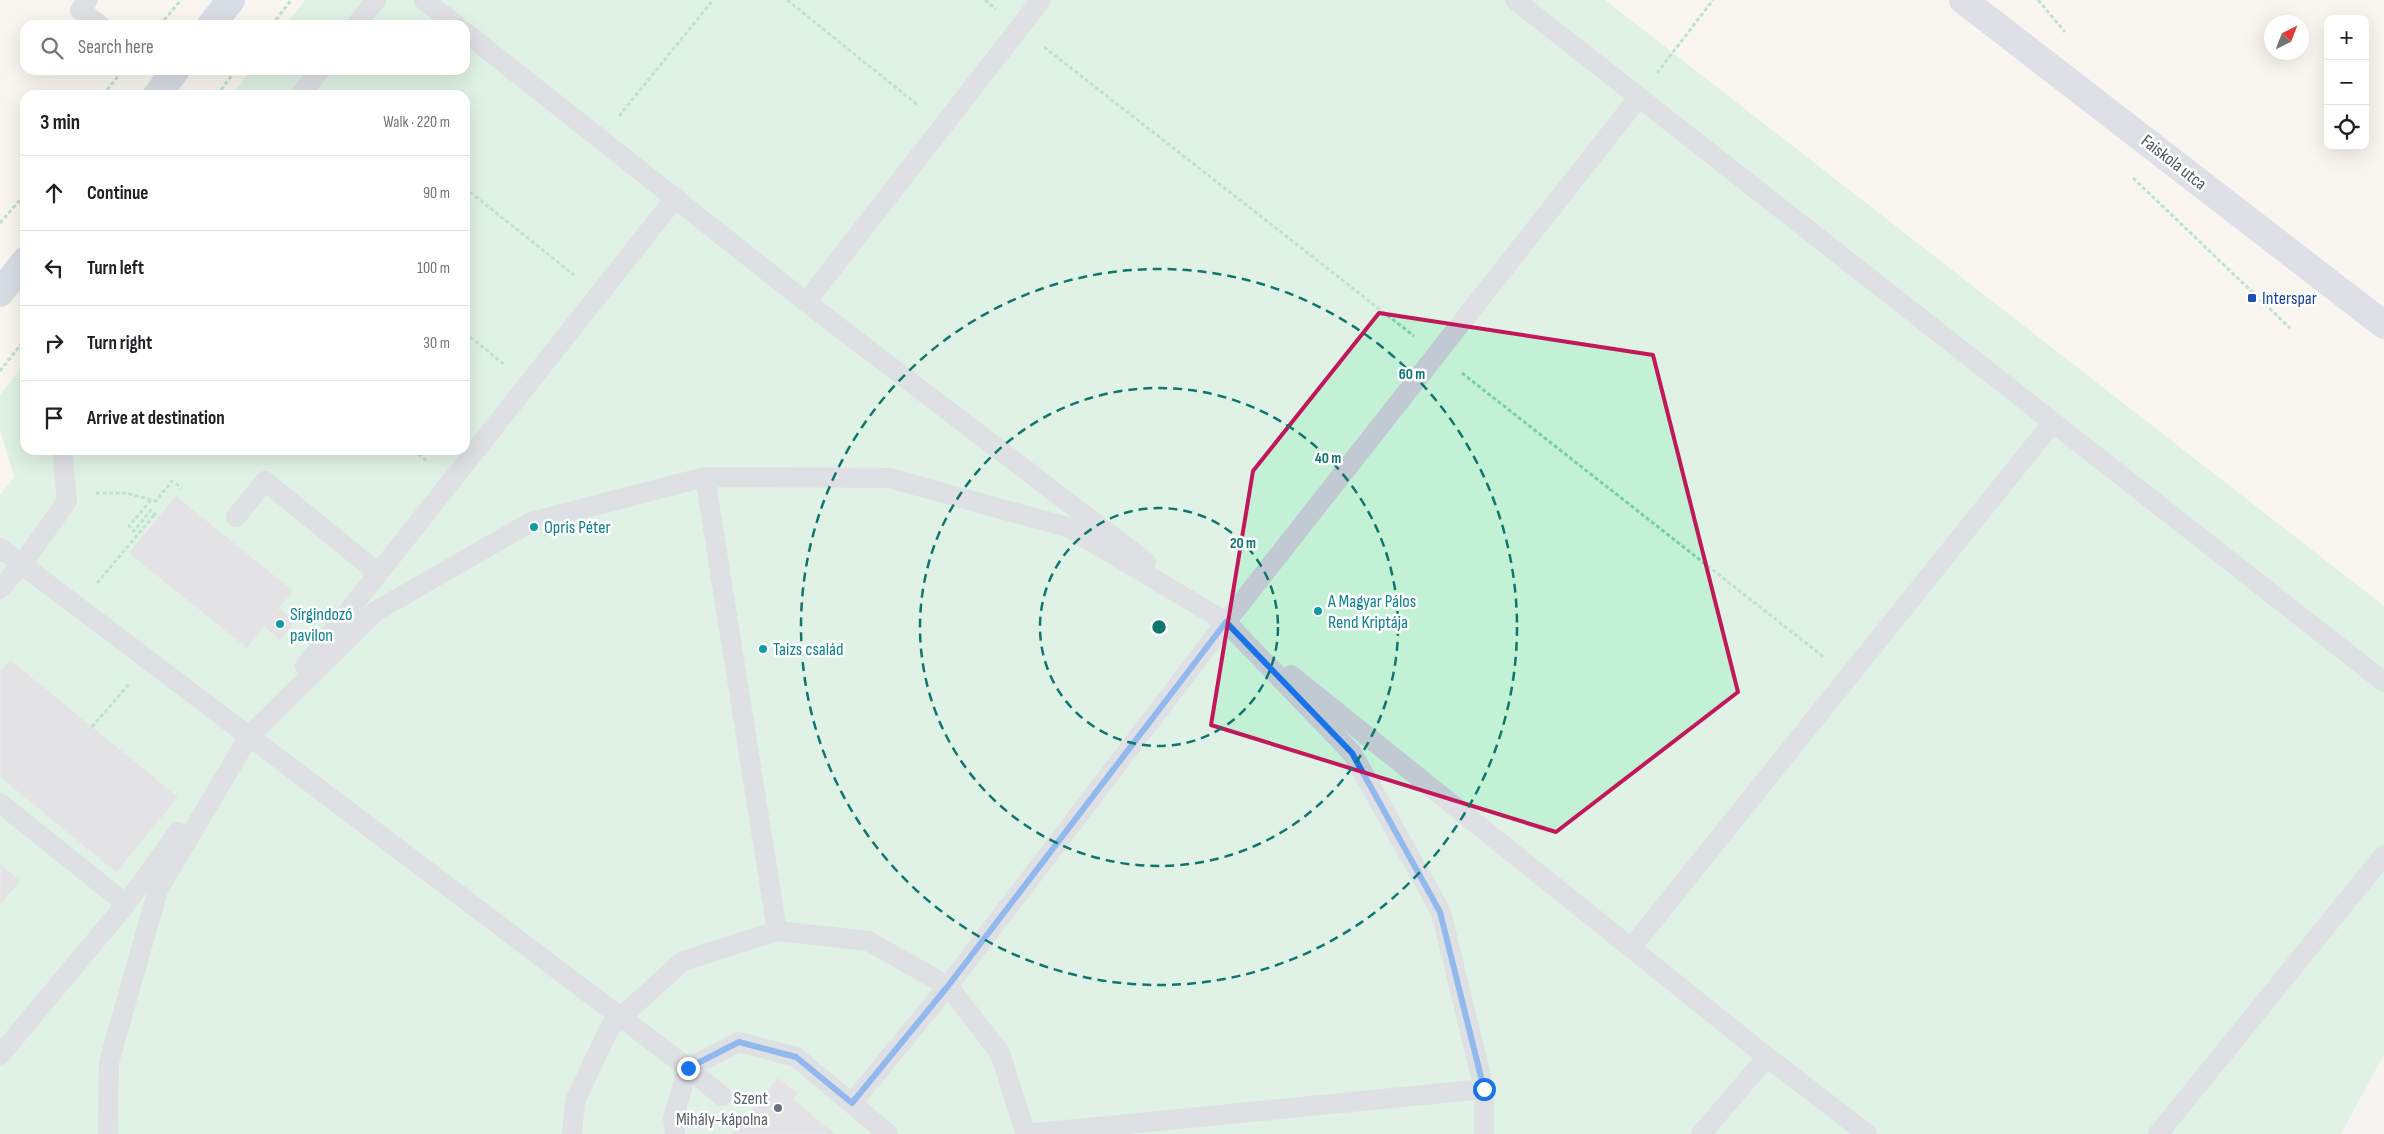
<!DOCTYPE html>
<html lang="en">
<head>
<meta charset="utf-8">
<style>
	body { margin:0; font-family:"Sofia Sans Condensed",sans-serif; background:#f6f6f6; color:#202124 }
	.controls { position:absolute; right:15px; top:15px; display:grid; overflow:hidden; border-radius:10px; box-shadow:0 5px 20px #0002 }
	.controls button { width:45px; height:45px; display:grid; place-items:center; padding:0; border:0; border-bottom:1px solid #e0e0e0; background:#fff; color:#202124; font:25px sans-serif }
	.compass { position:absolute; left:2264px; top:15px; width:45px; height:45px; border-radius:50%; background:#fff; box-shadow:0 5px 20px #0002; rotate:42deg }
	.stop { position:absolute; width:15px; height:15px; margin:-11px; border:4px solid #1a73e8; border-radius:50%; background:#fff }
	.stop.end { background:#1a73e8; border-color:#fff; box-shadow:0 1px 5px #0008 }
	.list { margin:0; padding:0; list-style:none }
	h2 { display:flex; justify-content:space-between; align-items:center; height:65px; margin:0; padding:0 20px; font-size:21px }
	h2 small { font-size:16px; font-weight:400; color:#757577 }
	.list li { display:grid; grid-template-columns:32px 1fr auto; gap:15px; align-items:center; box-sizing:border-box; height:75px; padding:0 20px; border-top:1px solid #e0e0e0 }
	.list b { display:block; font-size:19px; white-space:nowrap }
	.list em { font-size:16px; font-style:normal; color:#757577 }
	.icon { flex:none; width:28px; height:28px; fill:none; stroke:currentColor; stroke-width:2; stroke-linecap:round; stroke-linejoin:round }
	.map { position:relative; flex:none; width:2384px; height:1134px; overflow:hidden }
	.search { position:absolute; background:#fff; box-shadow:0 5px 20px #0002; left:20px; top:20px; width:450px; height:55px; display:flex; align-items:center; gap:12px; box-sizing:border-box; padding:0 18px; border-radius:15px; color:#757577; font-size:19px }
	.panel { position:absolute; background:#fff; box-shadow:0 5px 20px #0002; left:20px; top:90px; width:450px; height:365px; border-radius:15px }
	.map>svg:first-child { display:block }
	.commercial { fill:#fdf9ef; fill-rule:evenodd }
	.green { fill:#c3f1d5 }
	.building { fill:#cdcfd5; stroke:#d7d9de }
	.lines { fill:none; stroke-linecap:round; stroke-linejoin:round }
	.path { stroke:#7ad0a6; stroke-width:3; stroke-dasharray:4 2.5; stroke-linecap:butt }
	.lane { stroke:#c1cad2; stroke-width:20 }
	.secondary { stroke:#c1cbd6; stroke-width:28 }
	.primary { stroke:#b3c2d1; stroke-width:28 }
	.route { stroke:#1a73e8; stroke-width:6 }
	.marked { fill:none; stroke:#c2185b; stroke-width:4; stroke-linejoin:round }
	.ring { fill:none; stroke:#0f766e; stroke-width:2.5; stroke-dasharray:9 6 }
	.transit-dot { fill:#1a4fb4; stroke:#fff; stroke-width:2 }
	.culture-dot { fill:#0f9aa8; stroke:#fff; stroke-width:2 }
	.worship-dot { fill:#6b7280; stroke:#fff; stroke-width:2 }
	.labels { text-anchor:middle; stroke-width:5; stroke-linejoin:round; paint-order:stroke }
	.street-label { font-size:18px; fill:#4a5661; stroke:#fff }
	.transit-label { font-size:18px; fill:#164399; stroke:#fff; text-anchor:start }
	.culture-label { font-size:18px; fill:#0d838f; stroke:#fff; text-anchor:start }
	.worship-label { font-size:18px; fill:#5b616d; stroke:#fff; text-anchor:end }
	.centre { fill:#0f766e; stroke:#fff; stroke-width:2.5 }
	.ring-label { font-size:15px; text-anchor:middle; font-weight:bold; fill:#0f766e; stroke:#fff; stroke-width:5; stroke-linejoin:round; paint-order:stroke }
</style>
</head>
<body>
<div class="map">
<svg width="2384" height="1134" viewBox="0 0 2384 1134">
	<rect width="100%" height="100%" fill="#f5f3f3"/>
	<g class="commercial">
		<path d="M0 0H305L286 25H25V70H251L232 95H25V363L0 395Z"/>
		<path d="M1605 0H2384V606L1673 53ZM2328 19H2365V146H2328ZM2272 22H2302V52H2272Z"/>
		<path d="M0 429 14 477 0 495Z"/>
	</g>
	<path class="green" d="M305 0H1605L2384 606V1054L2341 1134H0V495L14 477 0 429V395L25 363V450H465V95H232L251 70H465V25H286Z"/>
	<g class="building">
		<path d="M176 496 293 591 247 648 129 553Z"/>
		<path d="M279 608 296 621 280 640 264 626Z"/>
		<path d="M10 660 178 797 116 872 0 777V672Z"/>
		<path d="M0 864 20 881 0 905Z"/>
		<path d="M778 1078 798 1093 793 1099 835 1134H732Z"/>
	</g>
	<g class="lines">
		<g class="path">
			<path d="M787 0 919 106"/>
			<path d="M985 0 996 9"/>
			<path d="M2038 0 2065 32"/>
			<path d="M160 25 181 0"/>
			<path d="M272 25 291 0"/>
			<path d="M1044 47 1414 336"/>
			<path d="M1657 73 1713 0"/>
			<path d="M343 90 349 95"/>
			<path d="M103 95 123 70"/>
			<path d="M217 95 236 70"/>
			<path d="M619 116 713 0"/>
			<path d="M2133 178 2290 328"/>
			<path d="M465 188 574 275"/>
			<path d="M0 223 25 194"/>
			<path d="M465 333 504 364"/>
			<path d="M0 371 25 339"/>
			<path d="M1462 373 1825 658"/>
			<path d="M413 450 428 462"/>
			<path d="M96 493H126L156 501 172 481 182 488"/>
			<path d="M151 500 129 526 134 531 151 510 158 518"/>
			<path d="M97 583 155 514"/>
			<path d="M92 727 129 684"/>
		</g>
		<g class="lane">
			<path d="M88 0 80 10 100 25"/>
			<path d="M424 0 456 25"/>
			<path d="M1515 0 2384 682"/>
			<path d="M356 25 376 0"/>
			<path d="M465 32 806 302 1146 562"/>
			<path d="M300 95 320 70"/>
			<path d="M806 302 1041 0"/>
			<path d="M705 477 777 931"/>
			<path d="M236 517 265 481 378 573"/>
			<path d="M0 548 688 1068 722 1096"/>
			<path d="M0 589 22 564 67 501 62 450"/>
			<path d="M305 666 676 197"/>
			<path d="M1291 675 1767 1057 1867 1134"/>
			<path d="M0 803 126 904"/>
			<path d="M1631 948 2053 422"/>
			<path d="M0 1055 126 904 178 832"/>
			<path d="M852 1103 948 986 1226 622 1639 97"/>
			<path d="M108 1134 109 1062 158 890 249 736 376 611 531 522 705 477 889 478 1067 527 1226 622 1352 753 1441 912 1484 1089V1134"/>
			<path d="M572 1134 575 1101 610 1027 683 961 777 931 868 941 948 986 1000 1053 1026 1134"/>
			<path d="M675 1134 673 1118 688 1068 739 1042 796 1057 888 1134"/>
			<path d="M1026 1134 1484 1089"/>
			<path d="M1701 1134 1767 1057"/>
			<path d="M2158 1134 2384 855"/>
		</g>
		<path class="secondary" d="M1963 0 2384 325"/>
		<g class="primary">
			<path d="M211 25 231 0"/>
			<path d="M157 95 176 70"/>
			<path d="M0 293 25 261"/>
		</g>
	</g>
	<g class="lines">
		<path class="route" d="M688 1068 739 1042 796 1057 852 1103 948 986 1226 622 1352 753 1440 912 1484 1089"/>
	</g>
	<path d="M0 0H2384V1134H0ZM1379 313 1653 355 1738 692 1556 832 1211 725 1253 471Z" fill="#f5f3f3" fill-opacity=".55" fill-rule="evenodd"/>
	<path class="marked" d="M1379 313 1653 355 1738 692 1556 832 1211 725 1253 471Z"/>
	<g class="ring">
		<circle cx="1159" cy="627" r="119"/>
		<circle cx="1159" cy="627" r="239"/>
		<circle cx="1159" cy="627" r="358"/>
	</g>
	<rect class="transit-dot" x="2247" y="293" width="10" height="10" rx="2.5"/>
	<g class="culture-dot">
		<circle cx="534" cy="527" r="5"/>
		<circle cx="1318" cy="611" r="5"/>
		<circle cx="280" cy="624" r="5"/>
		<circle cx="763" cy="649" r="5"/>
	</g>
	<circle class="worship-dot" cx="778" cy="1108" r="5"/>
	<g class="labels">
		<g class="street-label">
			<text transform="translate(2174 162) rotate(38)" y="6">Faiskola utca</text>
		</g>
		<g class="transit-label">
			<text x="2262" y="304">Interspar</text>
		</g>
		<g class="culture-label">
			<text x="544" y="533">Opris Péter</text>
			<text x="1328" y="607">A Magyar Pálos<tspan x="1328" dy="21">Rend Kriptája</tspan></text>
			<text x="290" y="620">Sírgindozó<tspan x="290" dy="21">pavilon</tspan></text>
			<text x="773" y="655">Taizs család</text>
		</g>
		<g class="worship-label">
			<text x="768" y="1104">Szent<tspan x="768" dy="21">Mihály-kápolna</tspan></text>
		</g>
	</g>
	<circle cx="1159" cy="627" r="8" class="centre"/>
	<g class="ring-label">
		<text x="1412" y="379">60 m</text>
		<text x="1328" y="463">40 m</text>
		<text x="1243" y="548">20 m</text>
	</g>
</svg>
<div class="controls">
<button>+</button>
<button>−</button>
<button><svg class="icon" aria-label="locate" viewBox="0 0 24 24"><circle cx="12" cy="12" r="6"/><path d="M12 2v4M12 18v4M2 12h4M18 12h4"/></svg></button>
</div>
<svg class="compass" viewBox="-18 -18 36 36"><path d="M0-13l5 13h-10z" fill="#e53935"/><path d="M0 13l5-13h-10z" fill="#757577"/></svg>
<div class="stop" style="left:1484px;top:1089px"></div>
<div class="stop end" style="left:688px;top:1068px"></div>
<div class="search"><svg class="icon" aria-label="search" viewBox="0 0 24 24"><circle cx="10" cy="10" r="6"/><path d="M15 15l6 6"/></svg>Search here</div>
<section class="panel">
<h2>3 min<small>Walk · 220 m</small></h2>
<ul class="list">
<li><svg class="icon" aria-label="ahead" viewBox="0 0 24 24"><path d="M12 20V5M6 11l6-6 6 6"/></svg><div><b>Continue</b></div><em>90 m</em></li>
<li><svg class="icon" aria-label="left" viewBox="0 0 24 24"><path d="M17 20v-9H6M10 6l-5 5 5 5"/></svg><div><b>Turn left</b></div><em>100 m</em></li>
<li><svg class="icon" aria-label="right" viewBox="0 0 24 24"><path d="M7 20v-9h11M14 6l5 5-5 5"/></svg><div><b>Turn right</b></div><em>30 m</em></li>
<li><svg class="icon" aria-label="arrive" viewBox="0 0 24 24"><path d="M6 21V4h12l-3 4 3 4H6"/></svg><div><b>Arrive at destination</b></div></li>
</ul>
</section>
</div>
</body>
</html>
